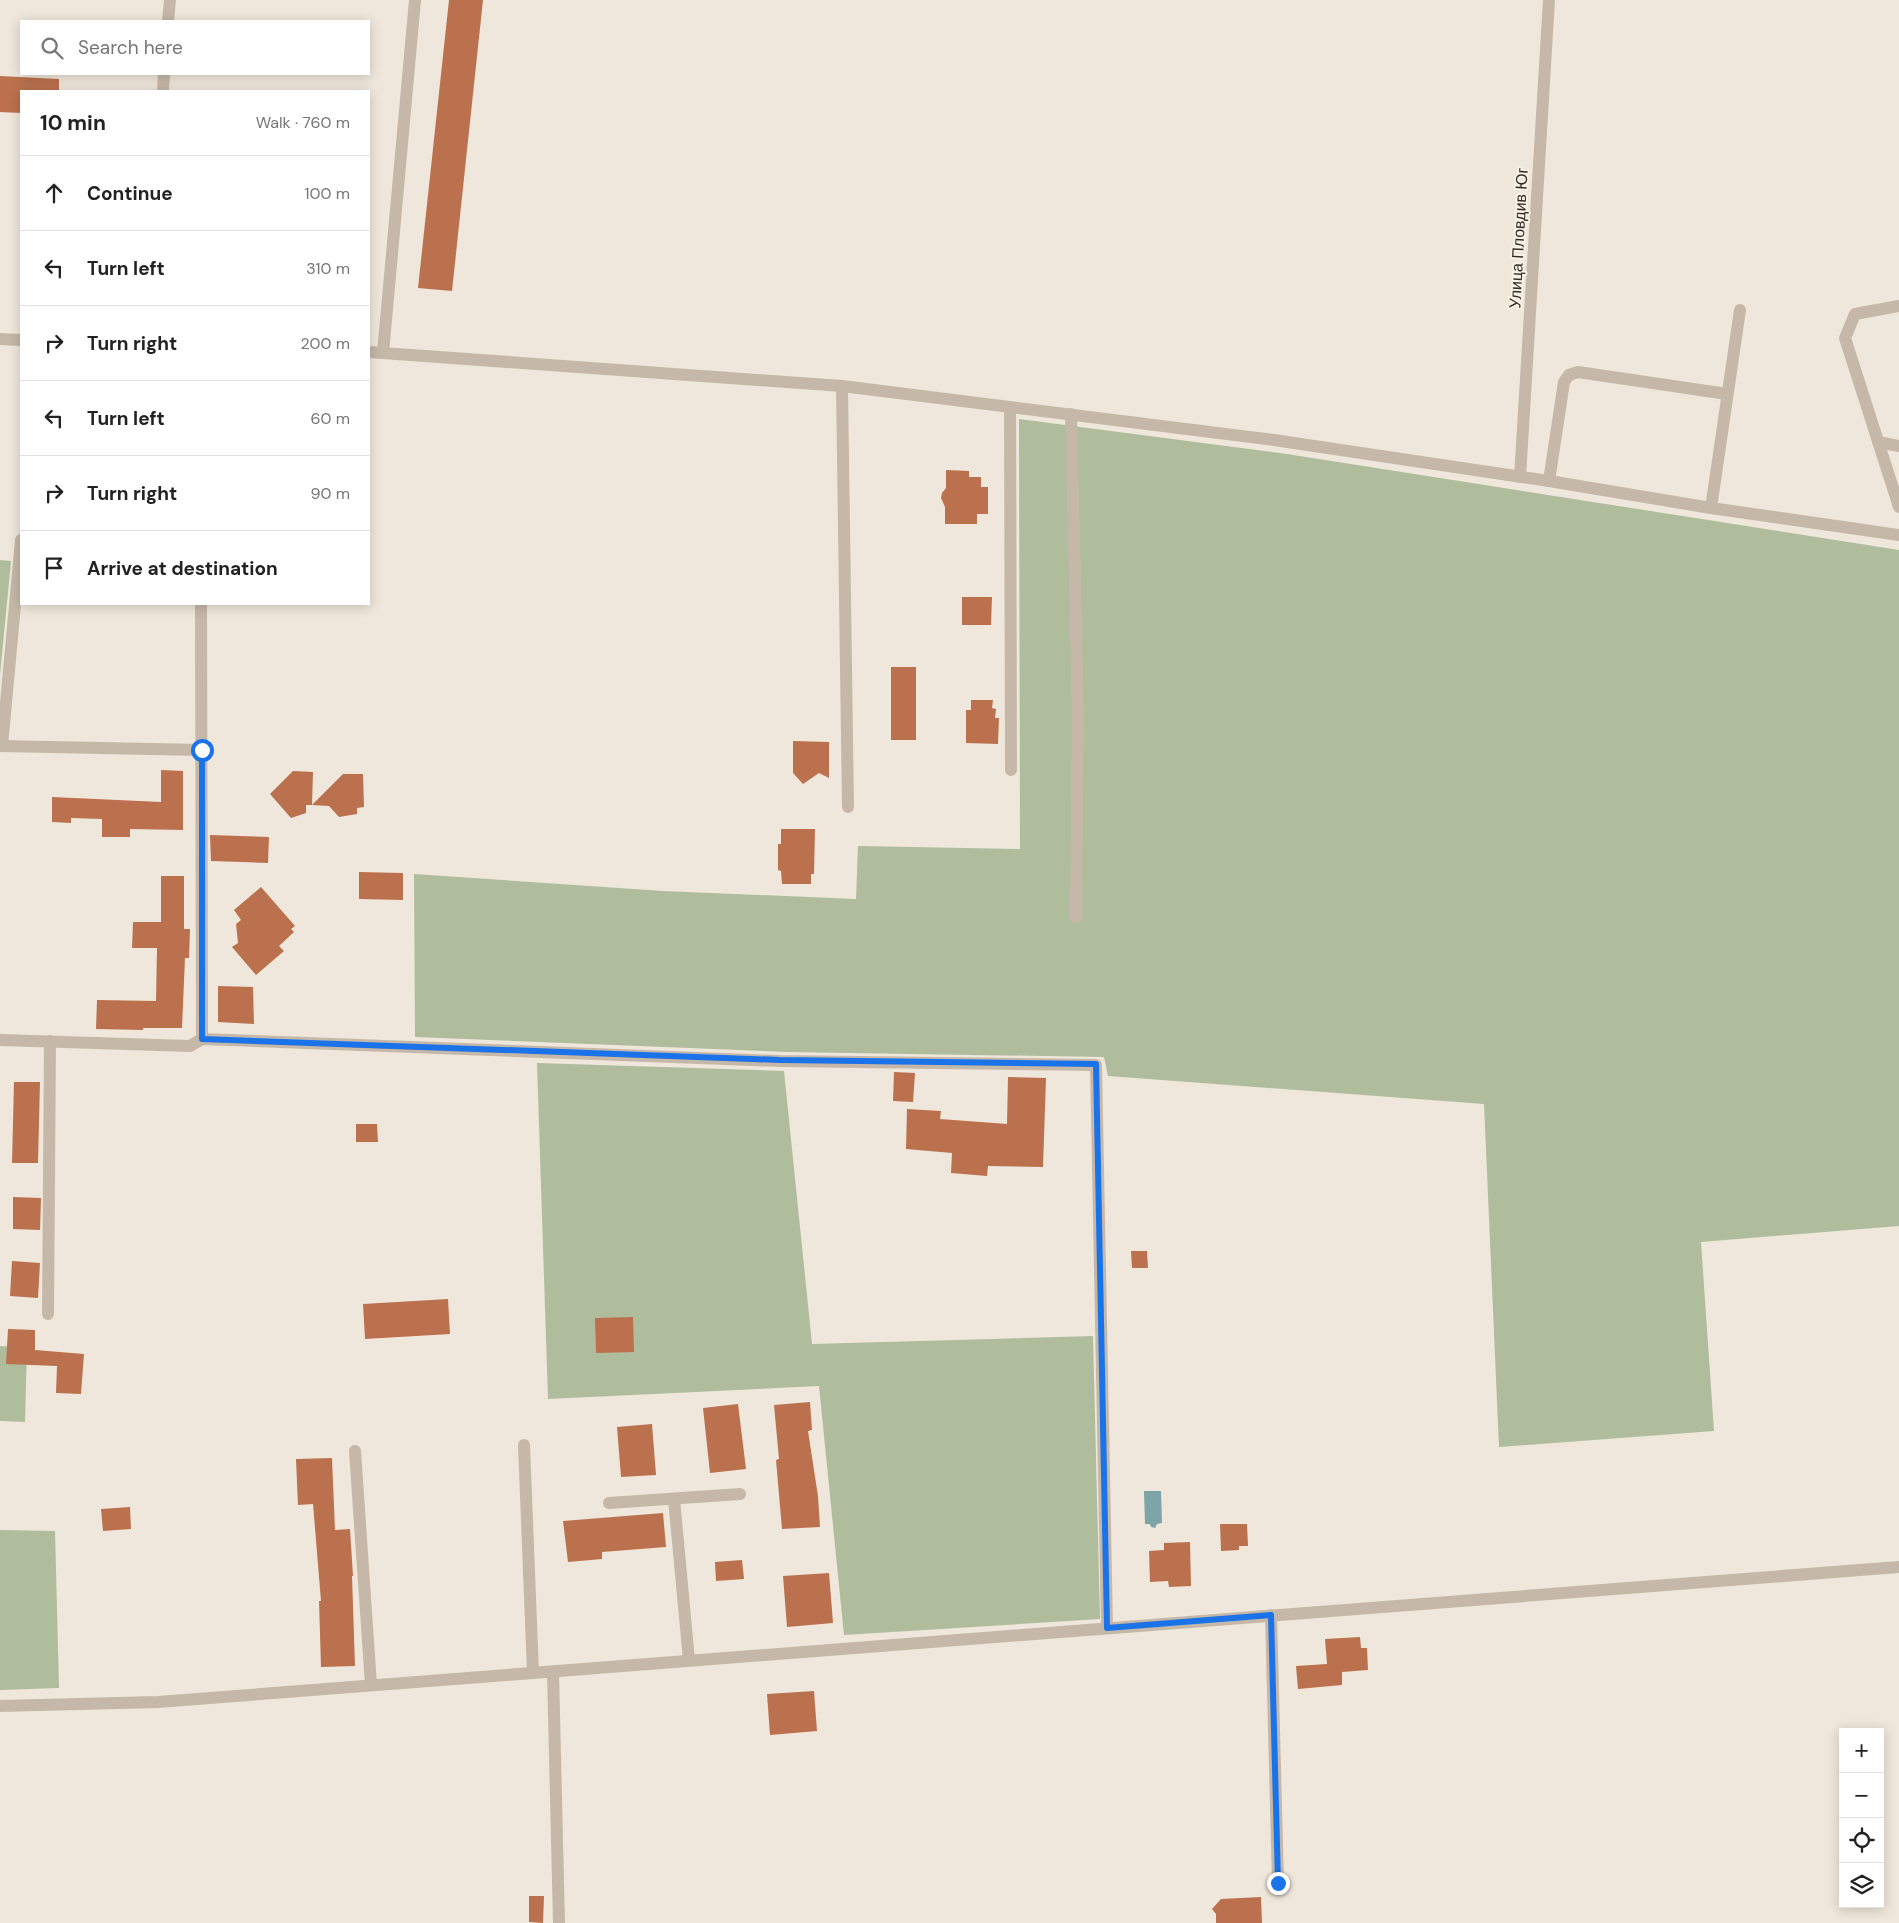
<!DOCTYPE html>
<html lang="en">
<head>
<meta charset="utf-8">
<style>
	body { margin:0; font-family:"DM Sans",sans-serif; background:#f2f2f2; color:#222 }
	.controls { position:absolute; right:15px; bottom:15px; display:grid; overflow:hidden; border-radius:0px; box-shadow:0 2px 12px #0003 }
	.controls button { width:45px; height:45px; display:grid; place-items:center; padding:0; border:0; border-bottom:1px solid #e0e0e0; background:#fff; color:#222; font:25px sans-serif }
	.stop { position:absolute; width:15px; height:15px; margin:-11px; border:4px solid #1a73e8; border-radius:50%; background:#fff }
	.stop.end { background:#1a73e8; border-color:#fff; box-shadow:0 1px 5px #0008 }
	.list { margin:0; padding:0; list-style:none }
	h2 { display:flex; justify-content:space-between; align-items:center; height:65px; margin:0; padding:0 20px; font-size:21px }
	h2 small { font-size:16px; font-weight:400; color:#767676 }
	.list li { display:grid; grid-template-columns:32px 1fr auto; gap:15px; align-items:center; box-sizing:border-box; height:75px; padding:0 20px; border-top:1px solid #e0e0e0 }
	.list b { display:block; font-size:19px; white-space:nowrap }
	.list em { font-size:16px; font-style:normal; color:#767676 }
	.icon { flex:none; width:28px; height:28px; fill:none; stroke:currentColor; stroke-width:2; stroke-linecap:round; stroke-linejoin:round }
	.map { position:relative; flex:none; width:1899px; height:1923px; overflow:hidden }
	.search { position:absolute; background:#fff; box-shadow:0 2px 12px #0003; left:20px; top:20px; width:350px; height:55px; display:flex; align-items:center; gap:12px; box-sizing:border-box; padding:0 18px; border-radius:0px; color:#767676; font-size:19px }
	.panel { position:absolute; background:#fff; box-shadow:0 2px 12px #0003; left:20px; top:90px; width:350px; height:515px; border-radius:0px }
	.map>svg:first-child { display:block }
	.green { fill:#afbd9c }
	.water { fill:#7ca4a9 }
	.building { fill:#bb714d }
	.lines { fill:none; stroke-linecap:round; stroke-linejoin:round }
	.minor { stroke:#c6b8a8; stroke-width:12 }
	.route { stroke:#1a73e8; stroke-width:6 }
	.labels { text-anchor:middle; stroke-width:4; stroke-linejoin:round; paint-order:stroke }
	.street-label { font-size:16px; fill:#332c27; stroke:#f7f1e6 }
</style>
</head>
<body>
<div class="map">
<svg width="1899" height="1923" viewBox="0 0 1899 1923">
	<rect width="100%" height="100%" fill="#efe7db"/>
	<g class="green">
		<path d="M1019 419 1287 454 1899 550V1226L1701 1242 1714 1431 1499 1447 1484 1104 1108 1076 1104 1057 786 1052 415 1037 414 874 663 891 856 899 858 846 1020 849Z"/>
		<path d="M0 560 11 561 0 675Z"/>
		<path d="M537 1063 784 1071 812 1344 1093 1336 1100 1619 844 1635 819 1386 548 1399Z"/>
		<path d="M0 1346 27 1347 25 1422 0 1421Z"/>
		<path d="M0 1530 55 1531 59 1688 0 1690Z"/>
	</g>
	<path class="water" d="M1144 1491H1161L1162 1523 1157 1524 1155 1528 1151 1527 1150 1524H1145Z"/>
	<g class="building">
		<path d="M449 0H483L452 291 418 288Z"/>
		<path d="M0 76 59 79V91H21V113L0 112Z"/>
		<path d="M946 470 969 471V477H981V487H988V514H977V524H945V507L941 498 942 493 946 488Z"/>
		<path d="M962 597H992L991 625H962Z"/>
		<rect x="891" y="667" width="25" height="73"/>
		<path d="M971 700H993L992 708 996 709 995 718H999L998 744 966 743V710H971Z"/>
		<path d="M793 741 829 742V778L819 773 803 784 793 773Z"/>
		<path d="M161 770 183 771V830L130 829V837H102V819L71 818V823L52 822V797L161 802Z"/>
		<path d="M293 771 313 772 312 805H306V813L291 818 270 794Z"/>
		<path d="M343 774H363L364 807 357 808V814L339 817 329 806 312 805Z"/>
		<path d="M781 829H815L814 874H811V884H782L781 871 778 870V844H781Z"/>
		<path d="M210 835 269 837 268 863 211 861Z"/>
		<path d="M359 872 403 873V900L359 899Z"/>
		<path d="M161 876H184V929H190L189 958H185L182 1028H143V1030L96 1029 97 1000 156 1001 157 948H132L133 922H161Z"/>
		<path d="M261 887 295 926 291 929 294 932 279 946 284 951 256 975 232 947 238 943 236 924 241 920 234 910Z"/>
		<path d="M218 986 253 987 254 1024 218 1022Z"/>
		<path d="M894 1072 915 1073 913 1102 893 1101Z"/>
		<path d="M1008 1077 1046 1078 1043 1167 988 1166 987 1176 951 1173 952 1153 906 1149 907 1109 941 1111 940 1119 1007 1124Z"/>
		<path d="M14 1082H40L38 1163H12Z"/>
		<path d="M356 1124H377L378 1142H356Z"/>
		<path d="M13 1197 41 1198 40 1230 13 1229Z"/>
		<path d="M1131 1251H1147L1148 1268H1132Z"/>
		<path d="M12 1261 40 1263 38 1298 10 1296Z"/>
		<path d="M448 1299 450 1334 365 1339 363 1304Z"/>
		<path d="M633 1317 634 1352 596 1353 595 1318Z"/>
		<path d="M8 1329 35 1330V1350L84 1354 81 1394 56 1393 57 1366 6 1364Z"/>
		<path d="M810 1402 812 1430 808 1431 818 1496 820 1527 782 1529 776 1460 779 1459 774 1405Z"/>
		<path d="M738 1404 746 1469 710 1473 703 1408Z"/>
		<path d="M652 1424 656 1475 621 1477 617 1427Z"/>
		<path d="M332 1458 335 1530 350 1529 353 1576H352L355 1666 321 1667 319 1601H321L313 1504 298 1505 296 1459Z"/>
		<path d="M130 1507 131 1529 103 1531 101 1509Z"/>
		<path d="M663 1513 666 1547 602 1552V1559L568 1562 563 1521Z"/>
		<path d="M1220 1524H1247L1248 1546H1239V1550L1221 1551Z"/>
		<path d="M1190 1542 1191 1586 1169 1587 1168 1581 1150 1582 1149 1551 1164 1550V1543Z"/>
		<path d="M742 1560 744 1579 716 1581 715 1562Z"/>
		<path d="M829 1573 833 1623 787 1627 783 1576Z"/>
		<path d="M1360 1637 1361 1648H1367L1368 1670 1342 1672V1685L1298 1689 1296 1666 1327 1664 1325 1639Z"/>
		<path d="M814 1691 817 1731 770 1735 767 1694Z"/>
		<path d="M529 1896H544L543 1923 529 1922Z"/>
		<path d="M1261 1897 1262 1923H1216V1914L1212 1909 1221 1899Z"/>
	</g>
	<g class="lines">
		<g class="minor">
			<path d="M168 21 170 0"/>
			<path d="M163 91 164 74"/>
			<path d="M1899 306 1855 314 1845 338 1899 507"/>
			<path d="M0 339 21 340"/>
			<path d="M369 352 842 386 1274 440 1549 481 1711 508 1899 535"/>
			<path d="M383 353 415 0"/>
			<path d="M842 386 848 807"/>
			<path d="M1010 407 1011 770"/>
			<path d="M1071 414 1078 715 1076 917"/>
			<path d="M1878 442 1899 446"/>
			<path d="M1520 477 1549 0"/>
			<path d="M1549 481 1564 382 1569 375 1578 372 1727 394"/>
			<path d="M1711 508 1740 310"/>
			<path d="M201 604 202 1039"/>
			<path d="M0 746 202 750"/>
			<path d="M2 746 21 540"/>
			<path d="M0 1040 190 1046 202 1039 780 1061 1096 1065 1107 1628"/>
			<path d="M48 1314 50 1041"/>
			<path d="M524 1445 533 1673"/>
			<path d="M355 1451 371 1685"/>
			<path d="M674 1499 689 1660"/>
			<path d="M609 1503 740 1494"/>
			<path d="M1271 1615 1278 1883"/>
			<path d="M553 1672 559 1923"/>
			<path d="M0 1706 158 1702 1899 1567"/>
		</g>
	</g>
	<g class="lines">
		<path class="route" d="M202 750V1039L780 1060 1096 1064 1107 1628 1271 1615 1278 1883"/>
	</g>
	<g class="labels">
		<g class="street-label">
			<text transform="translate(1518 238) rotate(-87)" y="6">Улица Пловдив Юг</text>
		</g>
	</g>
</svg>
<div class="controls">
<button>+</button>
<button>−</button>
<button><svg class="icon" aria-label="locate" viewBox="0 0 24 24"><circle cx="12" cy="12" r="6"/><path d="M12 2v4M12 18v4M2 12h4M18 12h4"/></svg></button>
<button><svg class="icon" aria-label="layers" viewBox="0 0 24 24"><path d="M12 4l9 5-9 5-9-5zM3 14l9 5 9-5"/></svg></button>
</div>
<div class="stop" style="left:202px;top:750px"></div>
<div class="stop end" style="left:1278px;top:1883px"></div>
<div class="search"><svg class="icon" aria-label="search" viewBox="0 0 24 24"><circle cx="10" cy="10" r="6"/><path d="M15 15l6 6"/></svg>Search here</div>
<section class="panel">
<h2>10 min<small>Walk · 760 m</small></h2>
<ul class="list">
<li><svg class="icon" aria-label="ahead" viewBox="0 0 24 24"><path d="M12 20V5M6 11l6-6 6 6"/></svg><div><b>Continue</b></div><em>100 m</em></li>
<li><svg class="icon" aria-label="left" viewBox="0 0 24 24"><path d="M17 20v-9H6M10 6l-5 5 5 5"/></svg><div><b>Turn left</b></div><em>310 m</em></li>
<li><svg class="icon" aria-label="right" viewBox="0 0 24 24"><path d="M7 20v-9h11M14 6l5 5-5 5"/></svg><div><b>Turn right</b></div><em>200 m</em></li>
<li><svg class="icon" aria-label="left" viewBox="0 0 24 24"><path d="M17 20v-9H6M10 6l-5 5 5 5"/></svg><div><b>Turn left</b></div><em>60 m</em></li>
<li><svg class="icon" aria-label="right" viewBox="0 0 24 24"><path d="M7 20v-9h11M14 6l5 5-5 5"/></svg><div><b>Turn right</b></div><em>90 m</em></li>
<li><svg class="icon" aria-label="arrive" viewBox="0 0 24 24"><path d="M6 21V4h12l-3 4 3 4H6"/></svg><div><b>Arrive at destination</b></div></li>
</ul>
</section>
</div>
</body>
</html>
